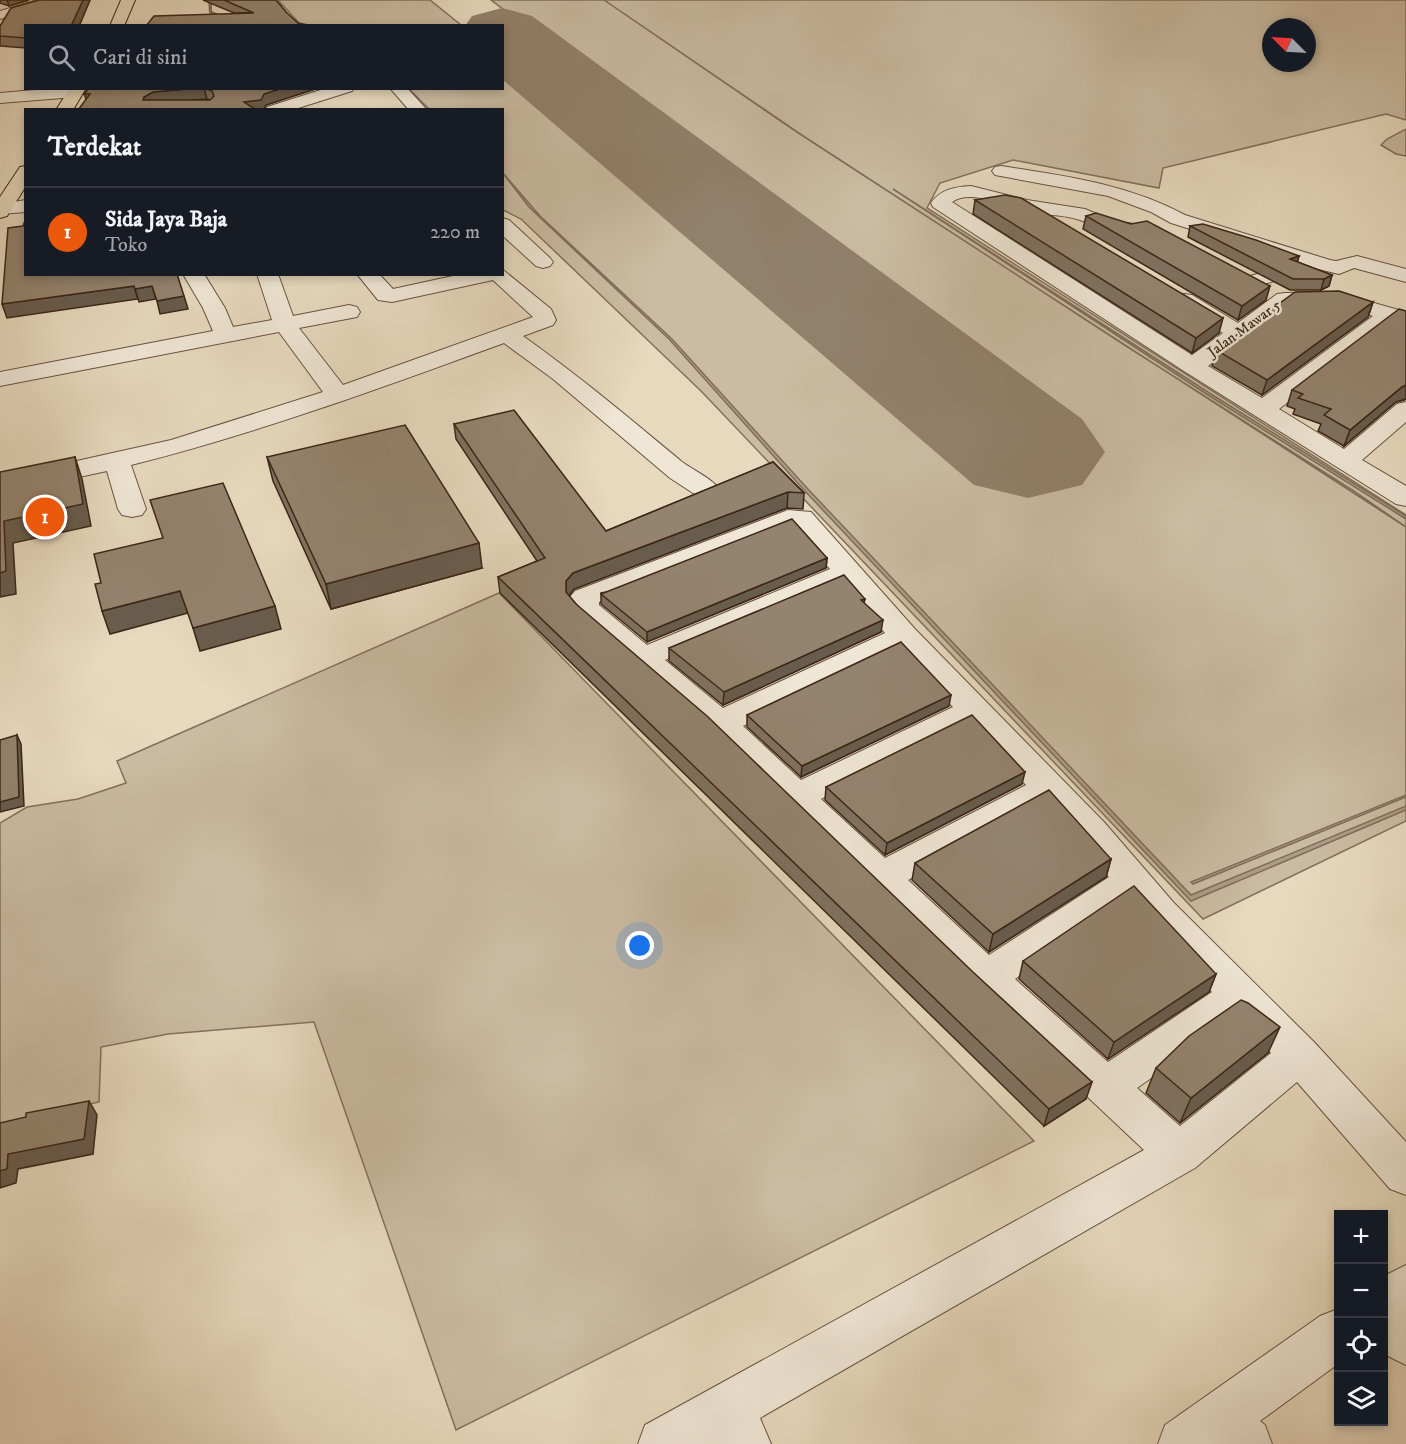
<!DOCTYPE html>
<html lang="id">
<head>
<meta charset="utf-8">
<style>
	body { margin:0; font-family:"IM FELL DW Pica",serif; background:#242831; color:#f1f3f6 }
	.controls { position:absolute; right:18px; bottom:18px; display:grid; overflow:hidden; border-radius:0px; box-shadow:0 3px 9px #0003 }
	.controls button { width:54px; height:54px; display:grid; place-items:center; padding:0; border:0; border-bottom:2px solid #363941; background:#171b24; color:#f1f3f6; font:30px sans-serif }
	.compass { position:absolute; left:1262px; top:18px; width:54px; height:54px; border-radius:50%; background:#171b24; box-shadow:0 3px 9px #0003; rotate:294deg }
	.you { position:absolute; left:640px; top:946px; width:21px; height:21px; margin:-15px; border:4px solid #fff; border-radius:50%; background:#1a73e8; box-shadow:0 0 0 9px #1a73e833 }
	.badge { display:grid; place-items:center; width:39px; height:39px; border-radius:50%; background:#ea580c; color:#fff; font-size:20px; font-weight:700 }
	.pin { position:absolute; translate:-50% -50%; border:3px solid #fff; box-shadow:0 2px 6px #0006 }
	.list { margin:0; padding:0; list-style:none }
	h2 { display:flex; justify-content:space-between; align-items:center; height:78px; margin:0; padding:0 24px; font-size:26px }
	h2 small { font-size:20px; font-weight:400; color:#9ea1a6 }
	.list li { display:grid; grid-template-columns:39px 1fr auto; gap:18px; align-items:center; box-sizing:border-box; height:90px; padding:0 24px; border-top:2px solid #363941 }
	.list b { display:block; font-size:22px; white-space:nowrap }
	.list p { margin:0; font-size:20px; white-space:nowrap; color:#9ea1a6 }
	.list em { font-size:20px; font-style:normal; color:#9ea1a6 }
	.icon { flex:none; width:33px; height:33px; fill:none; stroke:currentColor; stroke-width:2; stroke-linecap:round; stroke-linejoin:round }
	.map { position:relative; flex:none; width:1406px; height:1444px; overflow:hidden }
	.search { position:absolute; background:#171b24; box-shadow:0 3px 9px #0003; left:24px; top:24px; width:480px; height:66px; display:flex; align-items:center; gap:15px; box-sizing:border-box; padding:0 21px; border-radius:0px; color:#9ea1a6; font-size:22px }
	.panel { position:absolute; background:#171b24; box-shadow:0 3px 9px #0003; left:24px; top:108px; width:480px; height:168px; border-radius:0px }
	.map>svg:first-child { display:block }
	.green { fill:#cabba2; stroke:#82705c; stroke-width:1.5; fill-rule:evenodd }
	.water { fill:#ad9c85; stroke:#7f6d59; stroke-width:1.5 }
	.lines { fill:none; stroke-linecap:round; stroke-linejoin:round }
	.stream { fill:#7f6d59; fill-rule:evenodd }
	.runway { fill:#91806a; fill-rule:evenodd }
	.minor-casing { stroke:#665341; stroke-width:2 }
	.highway-casing { stroke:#3b2617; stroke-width:2 }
	.minor { fill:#efe6d5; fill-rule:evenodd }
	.highway { fill:#e7d9be; fill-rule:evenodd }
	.wall { fill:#7f715f; stroke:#3b2617; stroke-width:1.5; fill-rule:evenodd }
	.shaded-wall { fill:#685c4d; stroke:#3b2617; stroke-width:1.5 }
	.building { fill:#94836e; stroke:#3b2617; stroke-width:1.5 }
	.labels { text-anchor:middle; stroke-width:5; stroke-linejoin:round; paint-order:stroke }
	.far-street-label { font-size:15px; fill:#3b2617; stroke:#efe6d5 }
</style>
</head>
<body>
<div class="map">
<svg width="1406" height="1444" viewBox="0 0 1406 1444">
	<rect width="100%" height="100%" fill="#e7d9be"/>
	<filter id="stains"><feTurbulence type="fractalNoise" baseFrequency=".00333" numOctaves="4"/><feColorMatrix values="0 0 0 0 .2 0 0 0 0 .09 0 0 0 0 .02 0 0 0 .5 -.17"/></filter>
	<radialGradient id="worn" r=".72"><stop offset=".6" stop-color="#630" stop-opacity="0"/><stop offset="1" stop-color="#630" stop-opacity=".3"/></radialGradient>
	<g class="green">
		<path d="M278 0H430L461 25H301Z"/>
		<path d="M491 0H1406V120L1386 114 1163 168 1159 188 1013 160 940 183 927 208 1406 515V821L1203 919 701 391 521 219 503 210 502 110 429 109 409 89 502 88 503 60 985 463 1070 441ZM1271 27H1307V63H1271Z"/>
		<path d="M1406 129V156L1396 154 1381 145 1387 139Z"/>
		<path d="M499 593 1034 1141 456 1430 314 1022 168 1034 101 1047 99 1102 0 1124V823L27 807 78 799 126 783 117 761Z"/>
	</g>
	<g class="water">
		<path d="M604 0 799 133 1126 346 1354 491 1406 527 798 133Z"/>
		<path d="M502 172 540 216 672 339 807 488 1191 895 1406 806V810L1191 901 803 489 669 339 529 207Z"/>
		<path d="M893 189 1211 394 1406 516V519L1208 395Z"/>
		<path d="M1406 795V797L1220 873 1193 884 1191 882Z"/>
	</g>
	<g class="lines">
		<path class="stream" d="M208 0H212V11L246 26H239L209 13Z"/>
		<path class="runway" d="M502 8 532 16 1082 419 1105 452 1082 485 1028 498 974 485 502 79V26H465L472 16Z"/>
		<g class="minor-casing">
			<g id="minor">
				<path d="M37 0H59L57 3 0 19V11Z"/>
				<path d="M59 88H80L83 92 75 97 0 103V93Z"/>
				<path d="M327 88H354L352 91 292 110H265L267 107Z"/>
				<path d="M390 88H407L427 110H409Z"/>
				<path d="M1001 166C1065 176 1127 184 1185 215L1330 260 1336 261 1357 256 1406 269V282L1354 268 1339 274 1318 269 1253 287 1246 285 1242 281 1246 277 1299 263 1171 223 1151 212 1108 196 995 175 992 171 995 167Z"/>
				<path d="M971 186 1027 200 1085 209 1113 221 1134 224 1137 228 1134 232C1113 237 1099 226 1080 220 1071 217 1057 215 1048 215 1042 215 1037 218 1030 216 1012 207 970 188 952 202L1192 355 1223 333 1176 305 1173 300 1176 295 1184 294 1192 295 1238 323 1277 294 1285 293 1335 292 1406 312V326L1393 322 1279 409 1344 449 1397 404 1406 402V422L1362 460 1406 486V506L1396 504 1184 371 933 207 931 203C941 189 955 187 971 186ZM1334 304 1373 316 1262 398 1208 366 1290 305Z"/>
				<path d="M26 200V212L0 214V204Z"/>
				<path d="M502 218 509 220 550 258 553 262 550 266 543 268 536 266 502 235Z"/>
				<path d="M502 269 551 309 556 320 553 325 523 336C578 375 629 418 681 461 694 471 712 478 721 491L717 497 708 499 699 497 670 478 553 379 504 343C381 388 258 433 131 465L146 509 142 515 132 517 122 515 118 509 107 471 0 494V478L171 440 323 392 279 332 0 386V372L213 331 203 308 183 274H204L225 308 233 327 272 320 257 274H278L293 316 349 305 357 307 360 312 357 317 299 328 343 385 533 317 493 280 392 302 378 300 357 274H379L393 289 462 274H502Z"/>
				<path d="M788 510 811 512 915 629 1104 822 1174 903 1314 1042 1406 1142V1195L1390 1189 1297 1082 1195 1168 760 1418 771 1444H638L645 1425 1144 1150 972 988 708 731 579 619 569 607 570 597 575 591ZM792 526 830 569 647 645 599 605V602ZM844 585 885 633 723 708 665 660ZM900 650 953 707 801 780 743 726ZM970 725 1026 785 885 858 821 799ZM1045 805 1109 877 989 955 908 880ZM1129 901 1212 992 1108 1062 1015 979ZM1237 1018 1271 1053 1180 1126 1137 1088Z"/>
				<path d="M1406 1265V1365L1384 1354V1276Z"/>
				<path d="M1338 1309V1364L1260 1421 1265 1425 1272 1444H1158L1165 1425 1320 1316Z"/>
			</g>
		</g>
		<g class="highway-casing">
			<g id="highway">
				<path d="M121 0H135L124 26H110Z"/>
				<path d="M70 88H86L73 110H56Z"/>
				<path d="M26 166V186L7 216 0 218V197L20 167Z"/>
			</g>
		</g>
		<use href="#minor" class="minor"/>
		<use href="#highway" class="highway"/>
	</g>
	<g class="wall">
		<path d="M0 0H29L9 6 0 3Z"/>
		<path d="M39 0H90L79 26H26V48L0 46V26Z"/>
		<path d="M203 0H276L286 12 234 13Z"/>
		<path d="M89 88H318L266 105 86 99 84 94ZM207 99 210 100H186Z"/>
		<path d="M975 200 1219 333 1192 353 973 214Z"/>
		<path d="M1086 216 1131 224 1266 300 1238 320 1083 229Z"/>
		<path d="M1190 226 1299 256 1297 262 1332 275 1329 286 1321 290H1290L1188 237Z"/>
		<path d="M1373 302 1368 317 1262 395 1212 366 1216 350Z"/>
		<path d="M1292 390 1405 400 1396 402 1344 446 1318 431 1321 424 1293 414 1295 409 1287 406Z"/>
		<path d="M454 424 606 531 773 462 804 493 803 509 787 508 574 589 569 596 576 604 1086 1099 1044 1126 500 593 498 577 537 561 456 439Z"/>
		<path d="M267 457 482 568 331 609 273 481Z"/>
		<path d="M827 558 826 568 647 642 601 604V593Z"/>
		<path d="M865 599 864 603 881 632 723 705 669 661V648Z"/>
		<path d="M949 706 801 777 747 727V715Z"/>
		<path d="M1022 784 885 855 825 800 826 787Z"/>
		<path d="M1111 859 1106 877 989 952 912 880 915 863Z"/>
		<path d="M1023 961 1216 974 1209 992 1108 1059 1019 979Z"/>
		<path d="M1268 1053 1180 1123 1146 1093 1156 1068Z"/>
	</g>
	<g class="shaded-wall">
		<path d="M7 0H29L9 6Z"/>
		<path d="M83 0H90L79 26H71Z"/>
		<path d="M197 88H204L207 99 156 103 143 100 144 97 153 92Z"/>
		<path d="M282 88H318L266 105 264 110H245L244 102 264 94Z"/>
		<path d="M1299 256 1296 267 1290 259Z"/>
		<path d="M1332 275 1329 286 1321 290 1324 279Z"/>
		<path d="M134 286 138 299 7 318 2 304Z"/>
		<path d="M152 286 156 299 139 302 135 289Z"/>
		<path d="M1270 286 1266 300 1238 320 1242 306Z"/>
		<path d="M184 296 188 309 160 314 157 301Z"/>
		<path d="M1373 302 1368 317 1262 395 1267 380Z"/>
		<path d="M1223 318 1219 333 1192 353 1196 338Z"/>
		<path d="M1406 385V399L1396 402 1344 446 1350 430 1402 387Z"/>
		<path d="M75 457 82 479 91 526 13 543 16 594 0 597V573L4 521Z"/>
		<path d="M788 492 787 508 574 589 568 597 566 592V581L573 573Z"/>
		<path d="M479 543 482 568 331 609 326 584Z"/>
		<path d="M827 558 826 568 647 642V632Z"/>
		<path d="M180 591 188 613 110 634 102 611Z"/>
		<path d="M275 606 281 629 200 651 193 628Z"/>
		<path d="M883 620 881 632 723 705 724 692Z"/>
		<path d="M951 695 949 706 801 777 802 766Z"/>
		<path d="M17 735 21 744 24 806 0 812V802Z"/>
		<path d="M1025 772 1022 784 885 855 887 843Z"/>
		<path d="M1111 859 1106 877 989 952 993 934Z"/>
		<path d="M1216 974 1209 992 1108 1059 1114 1042Z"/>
		<path d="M1280 1027 1268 1053 1180 1123 1191 1098Z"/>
		<path d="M1092 1082 1086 1099 1044 1126 1049 1109Z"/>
		<path d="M89 1101 97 1115 93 1154 18 1169 16 1183 0 1188V1171L8 1154Z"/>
	</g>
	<g class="building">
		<path d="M39 0H83L71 26H26V38L0 36V26L11 8Z"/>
		<path d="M224 0H276L286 12 298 23 313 26H146L154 16 254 13Z"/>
		<path d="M89 88H197L153 92 144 97 143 100H210L214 96 212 91 206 88H282L264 94 261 100 244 102 256 110H78L90 94H84Z"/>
		<path d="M1005 195 1021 198 1223 318 1196 338 975 200Z"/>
		<path d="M1096 213 1131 224 1147 221 1270 286 1242 306 1086 216Z"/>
		<path d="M26 218V274H177L184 296 157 301 152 286 135 289 134 286 2 304 8 228 23 226Z"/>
		<path d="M1203 224 1256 240 1299 256 1290 259 1332 275 1324 279H1293L1190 226Z"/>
		<path d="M1339 291 1373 302 1267 380 1216 350 1295 292Z"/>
		<path d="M1399 309 1406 311V385L1402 387 1350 430 1324 415 1331 409 1298 398 1303 394 1292 390Z"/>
		<path d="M514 410 606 531 773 462 804 493 788 492 573 573 566 581V592L576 604 707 716 974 973 1092 1082 1049 1109 498 577 545 558 454 424Z"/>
		<path d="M405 425 479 543 326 584 267 457Z"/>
		<path d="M75 457 83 504 4 521 6 571 0 573V472Z"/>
		<path d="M223 483 275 606 193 628 180 591 102 611 95 584 101 583 94 554 163 538 150 500Z"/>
		<path d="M792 519 827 558 647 632 601 594Z"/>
		<path d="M844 575 865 599 861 600 883 620 724 692 669 648Z"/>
		<path d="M901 642 951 695 802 766 747 715Z"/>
		<path d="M972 715 1025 772 887 843 826 787Z"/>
		<path d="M17 735 19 797 0 802V740Z"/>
		<path d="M1049 790 1111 859 993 934 915 863Z"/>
		<path d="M1134 886 1216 974 1114 1042 1023 961Z"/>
		<path d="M1241 1000 1248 1003 1280 1027 1191 1098 1156 1068 1189 1036Z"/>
		<path d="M89 1101 84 1139 8 1154 7 1169 0 1171V1123L26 1117V1113Z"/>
	</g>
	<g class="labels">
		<g class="far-street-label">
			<text transform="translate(1244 328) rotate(-36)" y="5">Jalan Mawar 5</text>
		</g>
	</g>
	<rect width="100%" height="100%" filter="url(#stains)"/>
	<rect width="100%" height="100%" fill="url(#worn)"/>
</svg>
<div class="controls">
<button>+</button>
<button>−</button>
<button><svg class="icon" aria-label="locate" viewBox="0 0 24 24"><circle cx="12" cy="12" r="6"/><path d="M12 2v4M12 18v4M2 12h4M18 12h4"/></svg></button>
<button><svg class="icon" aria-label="layers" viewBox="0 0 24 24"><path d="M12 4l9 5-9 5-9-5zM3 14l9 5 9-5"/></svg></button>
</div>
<svg class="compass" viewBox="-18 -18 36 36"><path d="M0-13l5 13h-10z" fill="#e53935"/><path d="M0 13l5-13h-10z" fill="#9ea1a6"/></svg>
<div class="you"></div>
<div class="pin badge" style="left:45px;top:517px">1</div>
<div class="search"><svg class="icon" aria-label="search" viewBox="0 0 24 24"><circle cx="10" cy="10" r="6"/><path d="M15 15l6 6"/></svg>Cari di sini</div>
<section class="panel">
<h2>Terdekat<small></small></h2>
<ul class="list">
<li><span class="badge">1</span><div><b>Sida Jaya Baja</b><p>Toko</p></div><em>220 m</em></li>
</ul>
</section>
</div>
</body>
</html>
